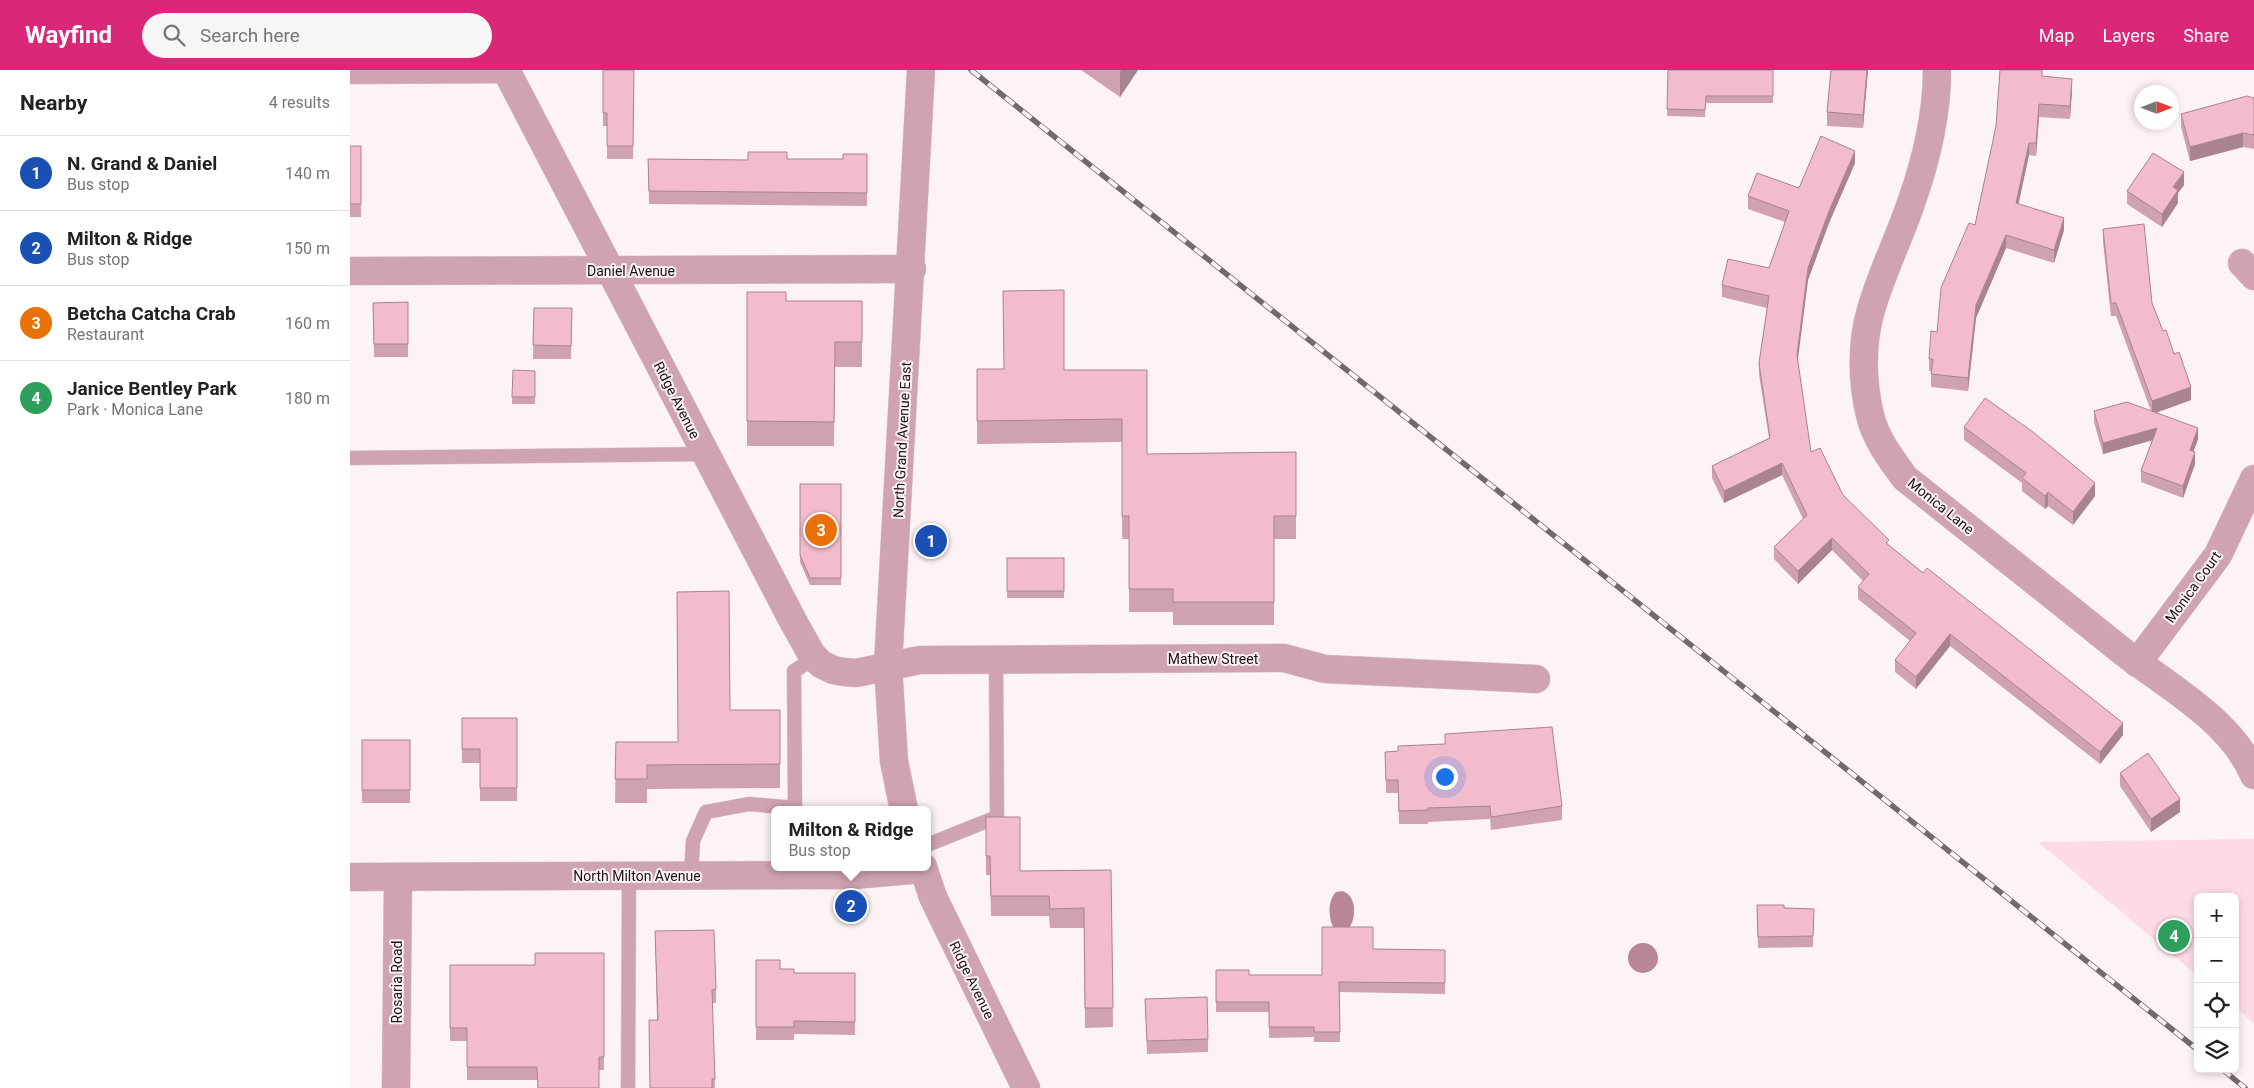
<!DOCTYPE html>
<html lang="en">
<head>
<meta charset="utf-8">
<style>
	body { margin:0; font-family:Roboto,sans-serif; background:#f6f6f6; color:#222 }
	.controls { position:absolute; right:15px; bottom:15px; display:grid; overflow:hidden; border-radius:8px; box-shadow:0 2px 8px #0003 }
	.controls button { width:45px; height:45px; display:grid; place-items:center; padding:0; border:0; border-bottom:1px solid #e0e0e0; background:#fff; color:#222; font:25px sans-serif }
	.compass { position:absolute; left:1784px; top:15px; width:45px; height:45px; border-radius:50%; background:#fff; box-shadow:0 2px 8px #0003; rotate:90deg }
	.you { position:absolute; left:1094px; top:706px; width:18px; height:18px; margin:-12px; border:4px solid #fff; border-radius:50%; background:#1a73e8; box-shadow:0 0 0 8px #1a73e833 }
	.badge { display:grid; place-items:center; width:32px; height:32px; border-radius:50%; background:#db2777; color:#fff; font-size:16px; font-weight:700 }
	.pin { position:absolute; translate:-50% -50%; border:2px solid #fff; box-shadow:0 1px 5px #0006 }
	.popup { position:absolute; left:421px; top:736px; width:160px; height:65px; box-sizing:border-box; display:grid; place-content:center; border-radius:8px; background:#fff; filter:drop-shadow(0 1px 4px #0005); font-size:16px; white-space:nowrap; color:#767676 }
	.popup b { font-size:19px; color:#222 }
	.popup::after { content:''; position:absolute; left:50%; top:100%; margin-left:-10px; border:10px solid transparent; border-top-color:#fff }
	.list { margin:0; padding:0; list-style:none }
	h2 { display:flex; justify-content:space-between; align-items:center; height:65px; margin:0; padding:0 20px; font-size:21px }
	h2 small { font-size:16px; font-weight:400; color:#767676 }
	.list li { display:grid; grid-template-columns:32px 1fr auto; gap:15px; align-items:center; box-sizing:border-box; height:75px; padding:0 20px; border-top:1px solid #e0e0e0 }
	.list b { display:block; font-size:19px; white-space:nowrap }
	.list p { margin:0; font-size:16px; white-space:nowrap; color:#767676 }
	.list em { font-size:16px; font-style:normal; color:#767676 }
	.icon { flex:none; width:28px; height:28px; fill:none; stroke:currentColor; stroke-width:2; stroke-linecap:round; stroke-linejoin:round }
	.map { position:relative; flex:none; width:1904px; height:1018px; overflow:hidden }
	header { display:flex; align-items:center; gap:30px; box-sizing:border-box; height:70px; padding:0 25px; background:#db2777; color:#fff }
	header strong { font-size:24px }
	nav { display:flex; gap:28px; margin-inline-start:auto; font-size:18px }
	.search { width:350px; height:45px; background:#f6f6f6; display:flex; align-items:center; gap:12px; box-sizing:border-box; padding:0 18px; border-radius:28px; color:#767676; font-size:19px }
	main { display:flex }
	aside { flex:1; background:#fff }
	.map>svg:first-child { display:block }
	.green { fill:#fddbe4 }
	.water { fill:#b88695 }
	.lines { fill:none; stroke-linecap:round; stroke-linejoin:round }
	.service-casing { stroke:#d9cfd1; stroke-width:15 }
	.minor-casing { stroke:#d9cfd1; stroke-width:29 }
	.tertiary-casing { stroke:#d9cfd1; stroke-width:29 }
	.service { stroke:#d0a3b0; stroke-width:14 }
	.minor { stroke:#d0a3b0; stroke-width:28 }
	.tertiary { stroke:#d0a3b0; stroke-width:28 }
	.rail-casing { stroke:#72696b; stroke-width:5.5 }
	.rail { stroke:#fdf3f5; stroke-width:4; stroke-dasharray:11; stroke-linecap:butt }
	.wall { fill:#d0a2af }
	.shaded-wall { fill:#a9848f }
	.building { fill:#f2bccc; stroke:#a9848f }
	.labels { text-anchor:middle; stroke-width:4; stroke-linejoin:round; paint-order:stroke }
	.street-label { font-size:14px; fill:#1a1114; stroke:#fdf3f5 }
</style>
</head>
<body>
<header>
<strong>Wayfind</strong>
<div class="search"><svg class="icon" aria-label="search" viewBox="0 0 24 24"><circle cx="10" cy="10" r="6"/><path d="M15 15l6 6"/></svg>Search here</div>
<nav><a>Map</a><a>Layers</a><a>Share</a></nav>
</header>
<main>
<aside>
<h2>Nearby<small>4 results</small></h2>
<ul class="list">
<li><span class="badge" style="background:#1a4fb4">1</span><div><b>N. Grand &amp; Daniel</b><p>Bus stop</p></div><em>140 m</em></li>
<li><span class="badge" style="background:#1a4fb4">2</span><div><b>Milton &amp; Ridge</b><p>Bus stop</p></div><em>150 m</em></li>
<li><span class="badge" style="background:#e8710a">3</span><div><b>Betcha Catcha Crab</b><p>Restaurant</p></div><em>160 m</em></li>
<li><span class="badge" style="background:#2e9e5b">4</span><div><b>Janice Bentley Park</b><p>Park · Monica Lane</p></div><em>180 m</em></li>
</ul>
</aside>
<div class="map">
<svg width="1904" height="1018" viewBox="0 0 1904 1018">
	<rect width="100%" height="100%" fill="#fdf3f5"/>
	<path class="green" d="M1904 769V953L1885 937V827H1848V906L1688 772Z"/>
	<g class="water">
		<path d="M992 821C1007 825 1007 849 998 859L985 860C978 850 977 831 986 822Z"/>
		<circle cx="1293" cy="888" r="15"/>
	</g>
	<g class="lines">
		<g class="service-casing">
			<g id="service">
				<path d="M0 7 159 6"/>
				<path d="M0 388 355 384"/>
				<path d="M577 775 647 747 646 590"/>
				<path d="M341 806 343 771 356 742 399 734 445 738 444 601 465 588"/>
				<path d="M278 1018 279 807"/>
			</g>
		</g>
		<g class="minor-casing">
			<g id="minor">
				<path d="M156 0 443 551 462 585 471 594 483 600 494 602 506 603 570 590 934 588 975 599 1186 609"/>
				<path d="M1587 0C1587 45 1576 91 1561 133 1549 169 1531 204 1521 240 1511 273 1512 312 1520 345 1525 368 1541 389 1555 408 1627 465 1700 523 1772 581 1817 616 1881 650 1904 705"/>
				<path d="M1892 193 1904 206"/>
				<path d="M0 201 562 199"/>
				<path d="M1787 593 1868 485 1904 409"/>
				<path d="M0 807 504 805 573 799"/>
				<path d="M46 1018 48 807"/>
			</g>
		</g>
		<g class="tertiary-casing">
			<g id="tertiary">
				<path d="M554 740 544 691 538 596 571 0"/>
				<path d="M573 797 583 827 676 1018"/>
			</g>
		</g>
		<use href="#service" class="service"/>
		<use href="#minor" class="minor"/>
		<use href="#tertiary" class="tertiary"/>
		<g class="rail-casing">
			<g id="rail">
				<path d="M621 0 1848 980"/>
				<path d="M1872 999 1895 1018"/>
			</g>
		</g>
		<use href="#rail" class="rail"/>
	</g>
	<g class="wall">
		<path d="M253 0H284L283 89H257V56H253Z"/>
		<path d="M731 0H788L770 27Z"/>
		<path d="M1318 0H1423V33H1356L1355 47 1317 46Z"/>
		<path d="M1481 0H1518L1513 58 1477 56V42Z"/>
		<path d="M1692 6 1722 21 1720 49 1689 47 1686 86 1679 85 1668 134 1714 160 1704 193 1656 178 1626 248 1618 321 1581 317V301H1579V289L1587 262 1625 155Z"/>
		<path d="M1904 28V79L1893 77 1840 91 1831 57V44Z"/>
		<rect x="0" y="76" width="11" height="71"/>
		<path d="M517 84V136L299 134 298 89 398 90 437 89H493Z"/>
		<path d="M1505 93 1479 153 1458 210 1447 291 1461 382 1493 425 1539 475 1773 665 1750 694 1600 576 1566 619 1545 602V590L1560 571 1508 529V517L1513 511 1482 480 1448 514 1424 489V477L1453 449 1432 405 1374 433 1362 408V396L1419 368 1409 305V293L1417 238 1372 227V215L1419 198 1435 152 1398 139V126L1449 118Z"/>
		<path d="M1834 115 1828 123V133L1812 157 1777 134V121Z"/>
		<path d="M1753 159 1802 233 1813 261 1841 330 1806 343 1848 369 1843 382 1845 394 1833 428 1791 412V401L1802 370 1753 384 1744 352V341H1801L1766 246H1761L1753 172Z"/>
		<path d="M397 222 436 231H512V297H485L484 376H397Z"/>
		<path d="M58 232V287H24L23 233Z"/>
		<path d="M184 238H222L221 289H183Z"/>
		<path d="M627 299 714 300H797V384L946 382V469H924V555H823V542H779V469H772V372L627 374Z"/>
		<path d="M185 301V334H162V327Z"/>
		<path d="M1614 357 1745 426 1723 455 1698 436 1695 439 1672 421V413L1614 370Z"/>
		<path d="M450 414H491V515H460L450 492Z"/>
		<rect x="657" y="488" width="57" height="40"/>
		<path d="M380 640H430V718L297 719V733H265L266 672H328Z"/>
		<path d="M112 648H167V731H130V693H112Z"/>
		<rect x="12" y="670" width="48" height="63"/>
		<path d="M1035 682 1212 736V750L1141 760 1140 749 1078 752V754H1049L1048 723H1036Z"/>
		<path d="M1770 703 1830 742 1801 762 1770 716Z"/>
		<path d="M636 747 670 801 761 800 763 957 735 958 734 858H700L699 846H641L640 805H636Z"/>
		<path d="M1407 835 1434 838 1464 839 1463 877 1408 878Z"/>
		<path d="M305 861 366 919V933H362L365 1018H300L307 950Z"/>
		<path d="M1023 879 1095 880V924L990 922V972H964V967L919 968V942H866V900L899 905H972Z"/>
		<path d="M254 883V1000H249V1018H188L187 1010H117V971H100V895H185Z"/>
		<path d="M406 890 430 899 444 903H505V965L444 964V970H406Z"/>
		<path d="M795 929 858 969V982L797 984Z"/>
	</g>
	<g class="shaded-wall">
		<path d="M771 0H788L770 27V2Z"/>
		<path d="M1517 0H1518L1513 58V45Z"/>
		<path d="M1722 9V21L1720 49V36Z"/>
		<path d="M1689 34V47L1686 86V73Z"/>
		<path d="M1893 63V77L1840 91V77Z"/>
		<path d="M1679 73V85L1666 146V133Z"/>
		<path d="M1505 81V93L1479 153 1458 210 1447 297V285L1458 198 1479 141Z"/>
		<path d="M1834 102V115L1828 123V133L1812 157V144L1823 117Z"/>
		<path d="M1714 148V160L1704 193V180Z"/>
		<path d="M1656 165V178L1626 248 1618 321V308L1626 235Z"/>
		<path d="M1841 317V330L1802 344V331Z"/>
		<path d="M1807 358V369L1753 384V373Z"/>
		<path d="M1848 358V369L1840 391V380Z"/>
		<path d="M1845 382V394L1833 428V416Z"/>
		<path d="M1432 393V405L1374 433V421Z"/>
		<path d="M1745 413V426L1723 455V442Z"/>
		<path d="M1698 422V436L1695 439V426Z"/>
		<path d="M1482 468V480L1448 514V501Z"/>
		<path d="M1600 564V576L1566 619V607Z"/>
		<path d="M1773 653V665L1750 694V682Z"/>
		<path d="M1830 729V742L1801 762V749Z"/>
	</g>
	<g class="building">
		<path d="M253 0H284L283 76H257V43H253Z"/>
		<path d="M1318 0H1423V26H1356L1355 40 1317 39Z"/>
		<path d="M1481 0H1517L1513 45 1477 42Z"/>
		<path d="M1650 0H1692V6L1722 9 1720 36 1689 34 1686 73H1679L1666 133 1714 148 1704 180 1656 165 1626 235 1618 308 1581 304 1583 289H1579L1581 261 1587 262 1591 218 1619 153 1625 155 1646 56Z"/>
		<path d="M1897 26 1904 28V65L1893 63 1840 77 1831 44Z"/>
		<path d="M1471 66 1505 81 1479 141 1458 198 1447 285 1461 382 1470 378 1493 425 1539 470 1536 473 1573 503 1577 498 1773 653 1750 682 1600 564 1566 607 1545 590 1566 563 1508 517 1519 504 1482 468 1448 501 1424 477 1457 445 1432 393 1374 421 1362 396 1420 368 1409 293 1419 226 1372 215 1378 189 1419 198 1439 141 1398 126 1407 103 1449 118Z"/>
		<rect x="0" y="76" width="11" height="58"/>
		<path d="M398 82H437V89H493V84H517V123L299 121 298 89 398 90Z"/>
		<path d="M1803 83 1834 102 1823 117 1828 120 1812 144 1777 121Z"/>
		<path d="M1794 154 1802 233 1813 261 1816 260 1824 284 1829 282 1841 317 1802 331 1766 233H1761L1753 159Z"/>
		<path d="M714 220V300H797V384L946 382V446H924V532H823V519H779V446H772V349L627 351V299H654L653 221Z"/>
		<path d="M397 222H436V231H512V272H485L484 352 397 351Z"/>
		<path d="M58 232V274H24L23 233Z"/>
		<path d="M184 238H222L221 276 183 275Z"/>
		<path d="M163 300 185 301V327H162Z"/>
		<path d="M1635 328 1683 362 1745 413 1723 442 1698 422 1695 426 1672 408 1676 403 1614 357Z"/>
		<path d="M1777 332 1848 358 1840 380 1845 382 1833 416 1791 401 1807 358 1753 373 1744 341Z"/>
		<path d="M450 414H491V508H460L450 485Z"/>
		<rect x="657" y="488" width="57" height="33"/>
		<path d="M379 521 380 640H430V694L297 695V709H265L266 672H328L327 522Z"/>
		<path d="M112 648H167V718H130V679H112Z"/>
		<path d="M1202 657 1212 736 1141 747 1140 736 1078 738V740L1049 741 1048 710H1036L1035 682 1048 681V676L1095 674V664Z"/>
		<rect x="12" y="670" width="48" height="50"/>
		<path d="M1798 683 1830 729 1801 749 1770 703Z"/>
		<path d="M636 747H670V801L761 800 763 938H735L734 838 700 839 699 826H641L640 786H636Z"/>
		<path d="M1407 835H1434V838L1464 839 1463 866 1408 867Z"/>
		<path d="M972 857H1023V879L1095 880V913L989 912 990 962H964V957H919V932H866V900H899V905H972Z"/>
		<path d="M364 860 366 919 362 920 365 1009H362V1018H300L299 950H308L305 861Z"/>
		<path d="M185 883H254V987H249V1018H188L187 997H117V958H100V895H185Z"/>
		<path d="M406 890H430V899H444V903H505V952L444 951V957H406Z"/>
		<path d="M857 927 858 969 797 971 795 929Z"/>
	</g>
	<g class="labels">
		<g class="street-label">
			<text x="281" y="206">Daniel Avenue</text>
			<text transform="translate(327 330) rotate(63)" y="5">Ridge Avenue</text>
			<text transform="translate(552 370) rotate(-87)" y="5">North Grand Avenue East</text>
			<text transform="translate(1591 436) rotate(39)" y="5">Monica Lane</text>
			<text transform="translate(1843 517) rotate(-54)" y="5">Monica Court</text>
			<text x="863" y="594">Mathew Street</text>
			<text x="287" y="811">North Milton Avenue</text>
			<text transform="translate(622 910) rotate(64)" y="5">Ridge Avenue</text>
			<text transform="translate(47 912) rotate(-90)" y="5">Rosaria Road</text>
		</g>
	</g>
</svg>
<div class="controls">
<button>+</button>
<button>−</button>
<button><svg class="icon" aria-label="locate" viewBox="0 0 24 24"><circle cx="12" cy="12" r="6"/><path d="M12 2v4M12 18v4M2 12h4M18 12h4"/></svg></button>
<button><svg class="icon" aria-label="layers" viewBox="0 0 24 24"><path d="M12 4l9 5-9 5-9-5zM3 14l9 5 9-5"/></svg></button>
</div>
<svg class="compass" viewBox="-18 -18 36 36"><path d="M0-13l5 13h-10z" fill="#e53935"/><path d="M0 13l5-13h-10z" fill="#767676"/></svg>
<div class="you"></div>
<div class="pin badge" style="left:581px;top:471px;background:#1a4fb4">1</div>
<div class="pin badge" style="left:501px;top:836px;background:#1a4fb4">2</div>
<div class="popup"><b>Milton &amp; Ridge</b>Bus stop</div>
<div class="pin badge" style="left:471px;top:460px;background:#e8710a">3</div>
<div class="pin badge" style="left:1824px;top:866px;background:#2e9e5b">4</div>
</div>
</main>
</body>
</html>
